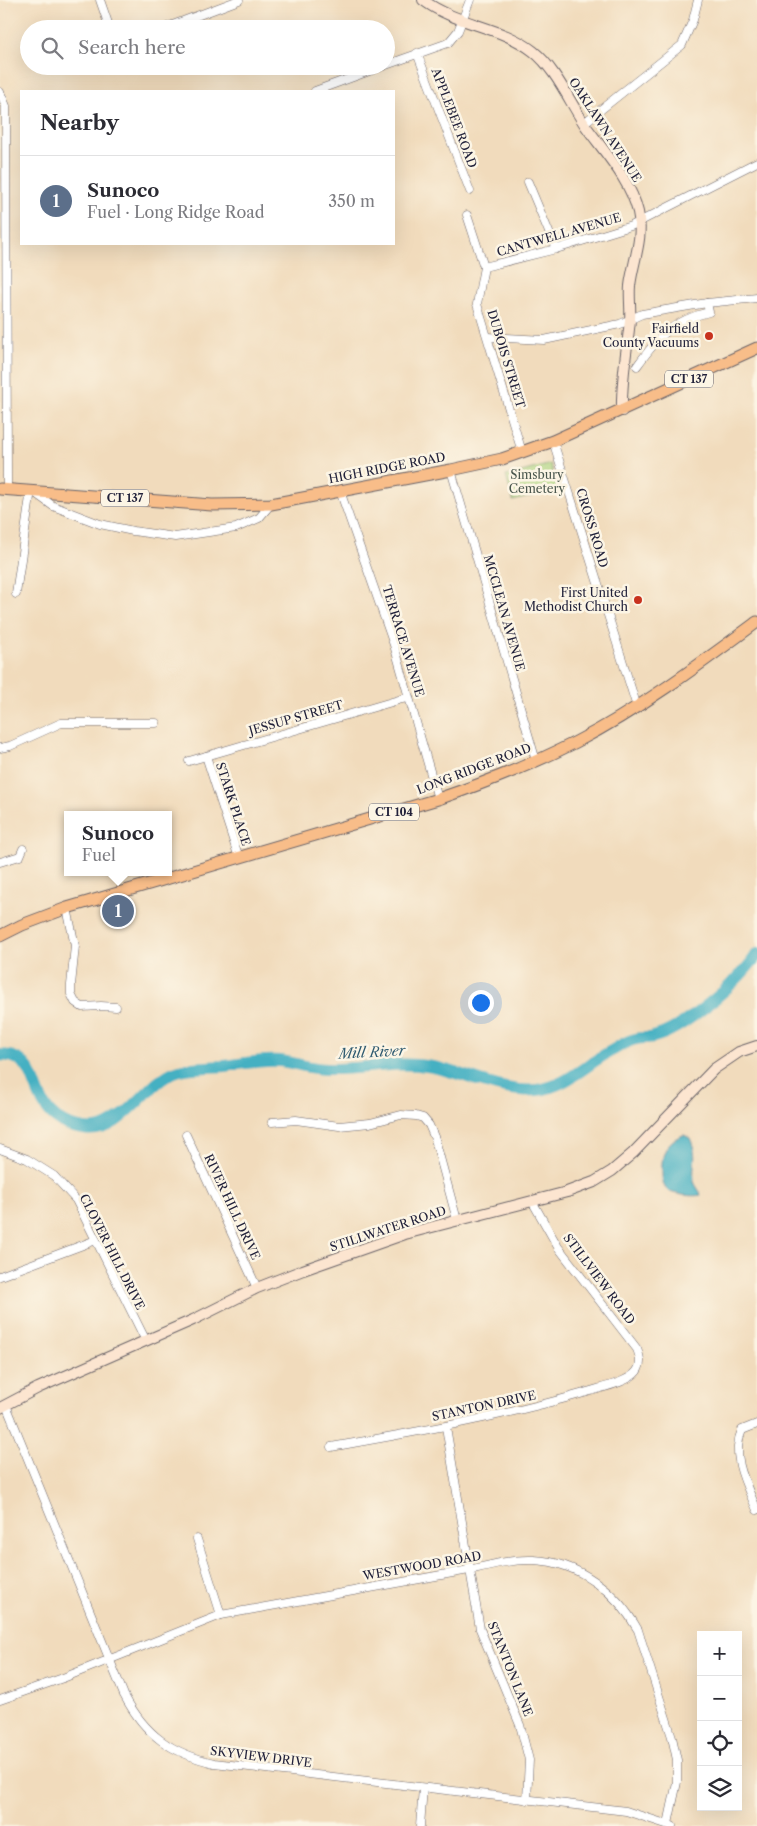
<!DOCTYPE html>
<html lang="en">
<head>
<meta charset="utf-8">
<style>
	body { margin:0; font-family:"Libre Caslon Text",serif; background:#f2f2f3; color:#2b2b33 }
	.controls { position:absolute; right:15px; bottom:15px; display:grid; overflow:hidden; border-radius:0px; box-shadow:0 5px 20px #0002 }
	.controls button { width:45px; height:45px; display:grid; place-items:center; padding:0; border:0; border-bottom:1px solid #e1e1e2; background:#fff; color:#2b2b33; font:25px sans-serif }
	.you { position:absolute; left:480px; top:1002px; width:18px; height:18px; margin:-12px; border:4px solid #fff; border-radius:50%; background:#1a73e8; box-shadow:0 0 0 8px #1a73e833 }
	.badge { display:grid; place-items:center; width:32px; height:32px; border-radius:50%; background:#7c3aed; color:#fff; font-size:16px; font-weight:700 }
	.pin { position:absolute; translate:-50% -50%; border:2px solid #fff; box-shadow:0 1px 5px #0006 }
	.popup { position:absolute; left:64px; top:811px; width:108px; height:65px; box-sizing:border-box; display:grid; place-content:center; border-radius:0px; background:#fff; filter:drop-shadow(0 1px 4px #0005); font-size:16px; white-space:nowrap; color:#7c7c81 }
	.popup b { font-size:19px; color:#2b2b33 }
	.popup::after { content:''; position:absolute; left:50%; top:100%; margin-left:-10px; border:10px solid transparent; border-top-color:#fff }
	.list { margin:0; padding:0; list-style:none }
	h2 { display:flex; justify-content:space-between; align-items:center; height:65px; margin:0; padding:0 20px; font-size:21px }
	h2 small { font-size:16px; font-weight:400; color:#7c7c81 }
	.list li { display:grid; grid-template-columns:32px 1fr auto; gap:15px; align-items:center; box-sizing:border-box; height:90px; padding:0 20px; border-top:1px solid #e1e1e2 }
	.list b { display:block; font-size:19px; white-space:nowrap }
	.list p { margin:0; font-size:16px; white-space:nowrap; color:#7c7c81 }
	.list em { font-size:16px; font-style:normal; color:#7c7c81 }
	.icon { flex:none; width:28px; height:28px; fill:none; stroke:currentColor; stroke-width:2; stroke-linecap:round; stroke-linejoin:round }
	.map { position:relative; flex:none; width:757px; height:1826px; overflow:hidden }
	.search { position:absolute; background:#fff; box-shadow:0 5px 20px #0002; left:20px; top:20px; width:375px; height:55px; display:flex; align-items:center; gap:12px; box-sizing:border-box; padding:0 18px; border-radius:28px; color:#7c7c81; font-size:19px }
	.panel { position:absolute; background:#fff; box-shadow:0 5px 20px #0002; left:20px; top:90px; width:375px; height:155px; border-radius:0px }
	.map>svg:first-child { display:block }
	.green { fill:#abd27c; stroke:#667a5c }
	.water { fill:#44b0c2; stroke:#33697e }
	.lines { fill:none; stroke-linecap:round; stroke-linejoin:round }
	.river { stroke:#44b0c2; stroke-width:12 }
	.street-casing { stroke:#6a6368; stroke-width:9 }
	.secondary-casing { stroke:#6a6368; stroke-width:12 }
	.primary-casing { stroke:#6a6368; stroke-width:13 }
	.street { stroke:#fff; stroke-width:8 }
	.secondary { stroke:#fce5d0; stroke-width:10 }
	.primary { stroke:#f8bd89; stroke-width:11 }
	.poi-dot { fill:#c8321e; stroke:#fcf5e5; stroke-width:2 }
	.labels { text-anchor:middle; stroke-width:5; stroke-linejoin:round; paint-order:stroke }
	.shield { fill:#fcf5e5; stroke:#63616e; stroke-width:1 }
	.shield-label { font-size:11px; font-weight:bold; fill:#22223b }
	.street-label { font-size:12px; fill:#22223b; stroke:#fcf5e5 }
	.poi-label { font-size:12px; fill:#22223b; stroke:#fcf5e5; text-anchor:end }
	.park-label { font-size:12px; fill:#4b574e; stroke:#fcf5e5 }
	.water-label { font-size:14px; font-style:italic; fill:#305b71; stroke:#fcf5e5 }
</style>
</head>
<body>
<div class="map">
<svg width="757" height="1826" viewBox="0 0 757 1826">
	<rect width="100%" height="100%" fill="#fcf5e5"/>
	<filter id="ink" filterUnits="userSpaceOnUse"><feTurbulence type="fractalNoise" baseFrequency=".02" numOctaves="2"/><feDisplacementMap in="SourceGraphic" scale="10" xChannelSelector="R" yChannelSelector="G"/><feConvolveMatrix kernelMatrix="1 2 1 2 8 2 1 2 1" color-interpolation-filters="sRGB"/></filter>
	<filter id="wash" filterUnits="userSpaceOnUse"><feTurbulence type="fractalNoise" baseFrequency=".0096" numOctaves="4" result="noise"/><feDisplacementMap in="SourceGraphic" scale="20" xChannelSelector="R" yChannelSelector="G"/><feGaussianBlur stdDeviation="1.12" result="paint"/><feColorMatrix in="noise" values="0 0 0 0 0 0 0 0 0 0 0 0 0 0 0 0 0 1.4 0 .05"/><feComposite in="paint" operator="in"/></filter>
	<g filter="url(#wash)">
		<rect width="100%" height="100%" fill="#f1dbbc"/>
		<path class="green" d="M551 464 558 490 513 501 506 476Z"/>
		<path class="water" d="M684 1135 690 1138C699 1158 692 1162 694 1181 695 1186 700 1190 701 1195 694 1197 673 1195 667 1190 662 1185 662 1178 662 1171 661 1155 666 1140 684 1135Z"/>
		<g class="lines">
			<path class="river" d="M0 1055C4 1056 9 1055 13 1057 46 1067 25 1120 84 1129 126 1136 148 1073 185 1069 198 1067 211 1067 224 1066 243 1064 262 1059 280 1061 296 1063 312 1069 327 1069 361 1070 394 1061 427 1066 463 1071 499 1094 537 1090 566 1087 587 1063 613 1050 620 1046 628 1040 636 1039 642 1037 648 1039 653 1037 682 1031 742 979 757 954"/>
		</g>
	</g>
	<g filter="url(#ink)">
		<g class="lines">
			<g class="street-casing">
				<g id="street">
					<path d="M100 0 110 29"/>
					<path d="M162 29 239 0"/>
					<path d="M417 53 470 191"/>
					<path d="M386 65 448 43 458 31 470 0"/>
					<path d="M315 91 383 66"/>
					<path d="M0 92 6 106 7 489"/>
					<path d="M584 123 682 45 693 20 698 0"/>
					<path d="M528 182 556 249"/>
					<path d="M467 215 484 267 477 304 522 452"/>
					<path d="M484 267 556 249 631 226 757 162"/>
					<path d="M488 337 544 340 620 324 642 314 707 303 757 298"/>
					<path d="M637 366C659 336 672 321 709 312L707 303"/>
					<path d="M553 441 637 707"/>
					<path d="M451 470 536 761"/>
					<path d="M340 491 394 645 438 799"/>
					<path d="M16 594 31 490 53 506 100 524 133 531 175 537 236 528 259 518 271 504"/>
					<path d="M0 748 10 746 61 723H156"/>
					<path d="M206 756 239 858"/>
					<path d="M189 761 402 699 409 698"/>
					<path d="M0 862 20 856 23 849"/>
					<path d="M67 908 75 946 71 985V994L75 1002 82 1007 101 1006 116 1007"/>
					<path d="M272 1122 296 1120 339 1126 370 1123 401 1115 416 1116 423 1118 429 1125 435 1139 457 1220"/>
					<path d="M186 1135 257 1288"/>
					<path d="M0 1149 27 1159 54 1176 76 1200 146 1341"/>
					<path d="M0 1276 96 1240"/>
					<path d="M6 1405 124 1695C145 1735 171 1753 214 1763L626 1811 672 1826"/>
					<path d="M757 1424 742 1430C730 1456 747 1486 757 1510"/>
					<path d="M446 1427 480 1629 520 1725 529 1760 527 1800"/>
					<path d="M331 1447C416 1432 501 1417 584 1393 599 1388 628 1383 637 1371 642 1363 640 1357 637 1349L558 1247 532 1201"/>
					<path d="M197 1539 221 1615"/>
					<path d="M0 1700 63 1678 221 1615 469 1570C490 1565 512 1559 534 1560 579 1562 617 1592 638 1630L672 1737 677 1760V1782L668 1824"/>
					<path d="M420 1826 423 1788"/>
				</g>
			</g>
			<g class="secondary-casing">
				<g id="secondary">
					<path d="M423 0C456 25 501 26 533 51 556 69 569 101 585 125 604 152 630 179 638 212 644 238 633 261 630 286 629 298 631 309 630 320 627 351 621 380 622 411"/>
					<path d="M0 1408 38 1388 193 1320 257 1288 303 1270 405 1234 567 1192 594 1182 612 1171 633 1153 714 1069 739 1052 757 1046"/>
				</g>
			</g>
			<g class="primary-casing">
				<g id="primary">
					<path d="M0 489 212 505 271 504 319 495 451 470 502 459 553 441 757 348"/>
					<path d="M0 936 22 925 67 908 438 799C485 783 531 765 576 742 640 709 699 665 757 622"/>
				</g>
			</g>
			<use href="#street" class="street"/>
			<use href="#secondary" class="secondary"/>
			<use href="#primary" class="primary"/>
		</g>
	</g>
	<g class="poi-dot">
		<circle cx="709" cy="336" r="5"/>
		<circle cx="638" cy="600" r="5"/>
	</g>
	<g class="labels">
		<g class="shield">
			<rect x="665" y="370.5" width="48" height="17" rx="4"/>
			<rect x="101" y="489.5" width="48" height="17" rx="4"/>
			<rect x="369" y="803.5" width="50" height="17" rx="4"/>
		</g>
		<g class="shield-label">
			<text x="689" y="383">CT 137</text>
			<text x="125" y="502">CT 137</text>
			<text x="394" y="816">CT 104</text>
		</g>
		<g class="street-label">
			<text transform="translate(454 118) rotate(69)" y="4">APPLEBEE ROAD</text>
			<text transform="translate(605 130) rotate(57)" y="4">OAKLAWN AVENUE</text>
			<text transform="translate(559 235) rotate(-16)" y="4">CANTWELL AVENUE</text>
			<text transform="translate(506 359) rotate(73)" y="4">DUBOIS STREET</text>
			<text transform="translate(387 468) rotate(-11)" y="4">HIGH RIDGE ROAD</text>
			<text transform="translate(592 528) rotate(73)" y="4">CROSS ROAD</text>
			<text transform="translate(504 613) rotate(74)" y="4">MCCLEAN AVENUE</text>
			<text transform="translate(403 641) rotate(73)" y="4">TERRACE AVENUE</text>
			<text transform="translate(296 718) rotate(-16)" y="4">JESSUP STREET</text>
			<text transform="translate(474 769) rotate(-21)" y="4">LONG RIDGE ROAD</text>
			<text transform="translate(233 804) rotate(72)" y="4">STARK PLACE</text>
			<text transform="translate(232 1207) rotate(65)" y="4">RIVER HILL DRIVE</text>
			<text transform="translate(388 1229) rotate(-18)" y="4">STILLWATER ROAD</text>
			<text transform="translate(112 1252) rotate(63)" y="4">CLOVER HILL DRIVE</text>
			<text transform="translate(599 1279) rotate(53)" y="4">STILLVIEW ROAD</text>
			<text transform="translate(484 1406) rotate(-12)" y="4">STANTON DRIVE</text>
			<text transform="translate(422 1566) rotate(-10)" y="4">WESTWOOD ROAD</text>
			<text transform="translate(510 1669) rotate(68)" y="4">STANTON LANE</text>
			<text transform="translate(261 1757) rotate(7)" y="4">SKYVIEW DRIVE</text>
		</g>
		<g class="poi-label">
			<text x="699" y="333">Fairfield<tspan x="699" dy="14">County Vacuums</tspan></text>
			<text x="628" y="597">First United<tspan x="628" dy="14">Methodist Church</tspan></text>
		</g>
		<g class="park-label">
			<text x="537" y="479">Simsbury<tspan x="537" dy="14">Cemetery</tspan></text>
		</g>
		<g class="water-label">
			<text transform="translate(372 1052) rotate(-3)" y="5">Mill River</text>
		</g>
	</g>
</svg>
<div class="controls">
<button>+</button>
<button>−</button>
<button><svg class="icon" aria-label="locate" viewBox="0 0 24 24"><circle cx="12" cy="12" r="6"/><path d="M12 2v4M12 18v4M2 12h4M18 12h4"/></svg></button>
<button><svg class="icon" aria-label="layers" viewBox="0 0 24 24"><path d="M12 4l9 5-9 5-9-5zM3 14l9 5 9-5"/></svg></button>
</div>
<div class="you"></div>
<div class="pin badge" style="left:118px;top:911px;background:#5c6f8a">1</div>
<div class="popup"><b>Sunoco</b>Fuel</div>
<div class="search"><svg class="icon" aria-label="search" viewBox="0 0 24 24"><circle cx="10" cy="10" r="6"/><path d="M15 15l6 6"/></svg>Search here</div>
<section class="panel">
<h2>Nearby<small></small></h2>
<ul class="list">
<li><span class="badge" style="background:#5c6f8a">1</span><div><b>Sunoco</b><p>Fuel · Long Ridge Road</p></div><em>350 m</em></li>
</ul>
</section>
</div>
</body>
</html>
